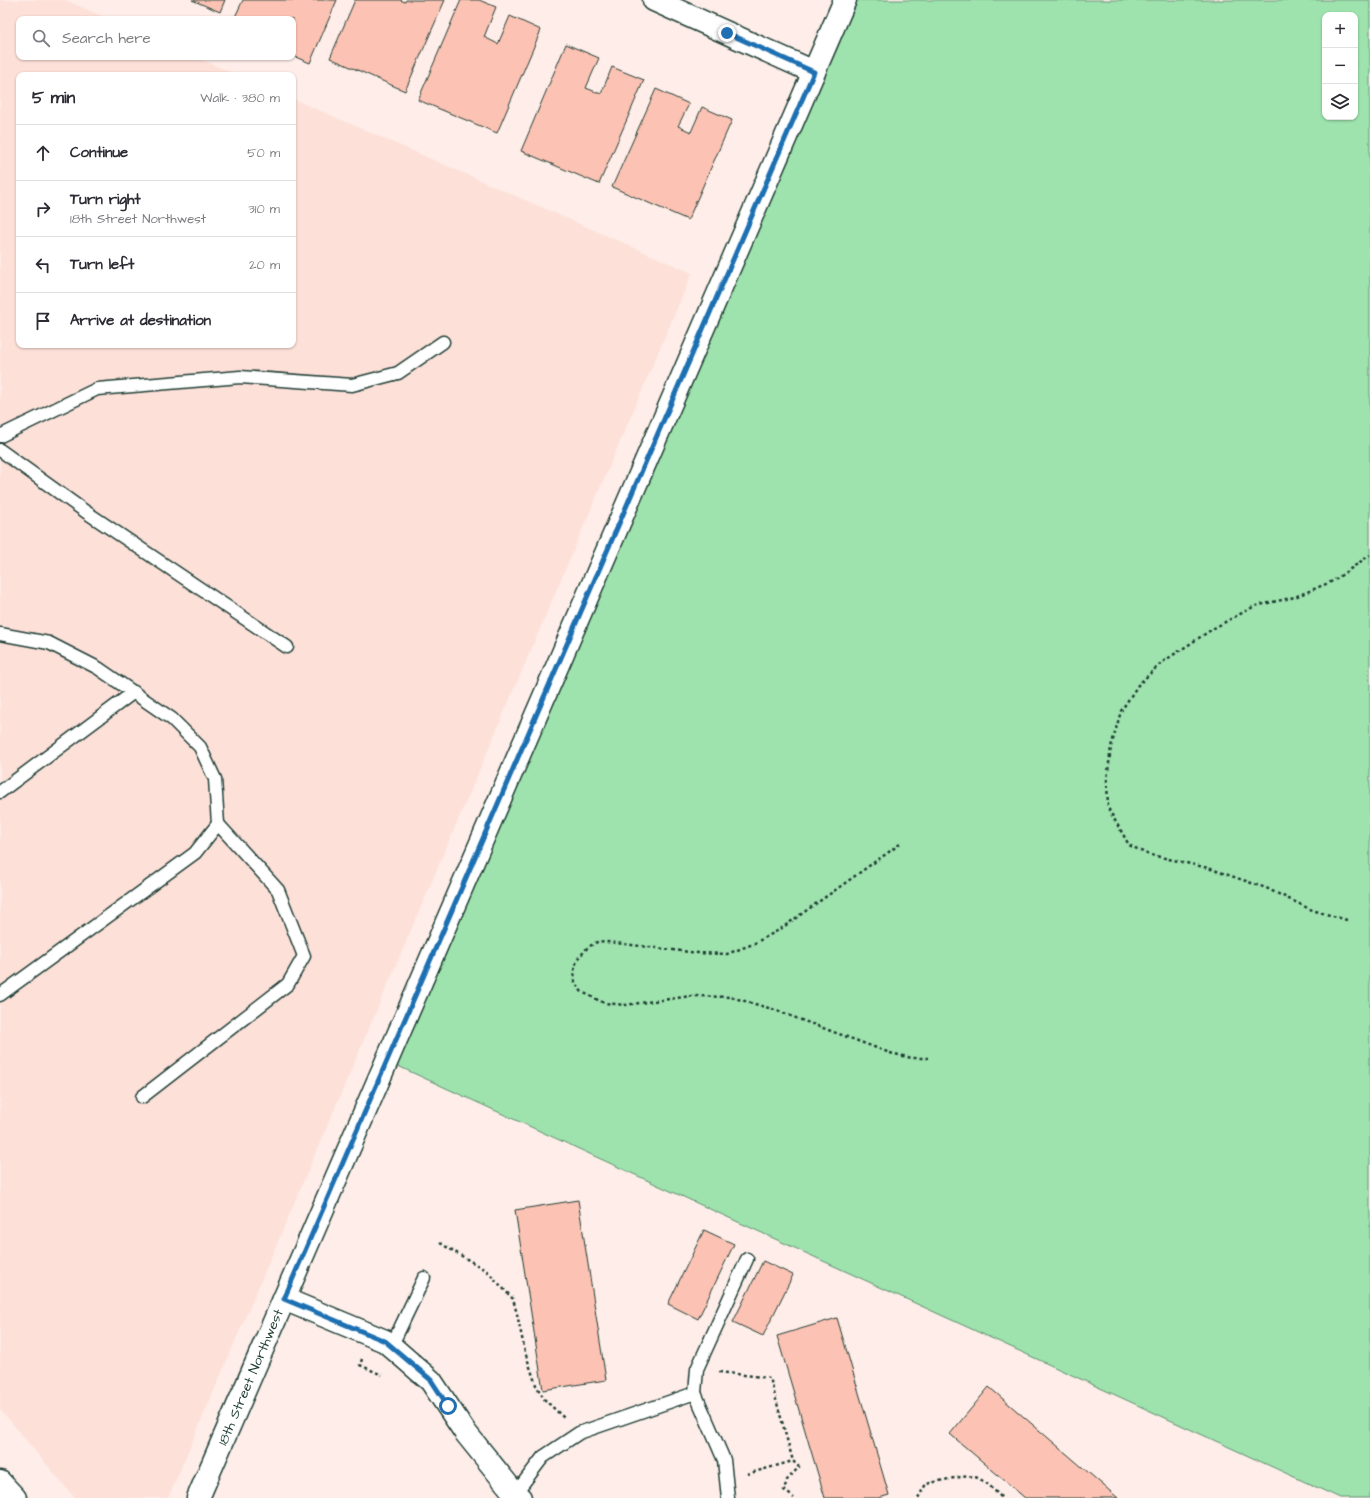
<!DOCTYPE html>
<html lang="en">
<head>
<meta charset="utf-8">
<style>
	body { margin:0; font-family:"Architects Daughter",sans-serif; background:#f7f7f7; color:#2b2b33 }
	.controls { position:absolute; right:12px; top:12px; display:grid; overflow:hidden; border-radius:8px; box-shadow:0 1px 3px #0004 }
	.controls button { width:36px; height:36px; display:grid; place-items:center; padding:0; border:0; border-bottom:1px solid #e1e1e2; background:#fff; color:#2b2b33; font:20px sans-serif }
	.stop { position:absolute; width:12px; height:12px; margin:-9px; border:3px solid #1f6fb2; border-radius:50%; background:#fff }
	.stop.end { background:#1f6fb2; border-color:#fff; box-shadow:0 1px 4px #0008 }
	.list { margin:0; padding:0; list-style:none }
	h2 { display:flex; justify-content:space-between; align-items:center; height:52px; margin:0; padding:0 16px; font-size:17px }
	h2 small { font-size:13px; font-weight:400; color:#7c7c81 }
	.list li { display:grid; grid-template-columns:26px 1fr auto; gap:12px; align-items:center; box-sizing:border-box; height:56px; padding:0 16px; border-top:1px solid #e1e1e2 }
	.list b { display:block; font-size:15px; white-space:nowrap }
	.list p { margin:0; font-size:13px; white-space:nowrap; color:#7c7c81 }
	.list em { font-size:13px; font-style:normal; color:#7c7c81 }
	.icon { flex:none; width:22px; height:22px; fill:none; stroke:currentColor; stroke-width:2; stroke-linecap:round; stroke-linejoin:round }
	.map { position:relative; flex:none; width:1370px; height:1498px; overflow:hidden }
	.search { position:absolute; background:#fff; box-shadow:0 1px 3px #0004; left:16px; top:16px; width:280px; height:44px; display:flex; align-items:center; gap:10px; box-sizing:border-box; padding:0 14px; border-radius:8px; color:#7c7c81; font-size:15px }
	.panel { position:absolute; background:#fff; box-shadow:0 1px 3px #0004; left:16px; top:72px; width:280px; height:276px; border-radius:8px }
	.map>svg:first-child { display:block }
	.built { fill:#fde0d8 }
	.green { fill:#9ee2ad; stroke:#5e9070; fill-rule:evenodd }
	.building { fill:#fcc2b3; stroke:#1f3d34 }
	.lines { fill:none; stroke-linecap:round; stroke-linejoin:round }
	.service-casing { stroke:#1f3d34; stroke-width:15 }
	.minor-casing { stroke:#1f3d34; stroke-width:25 }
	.tertiary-casing { stroke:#1f3d34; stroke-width:25 }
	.path { stroke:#1f3d34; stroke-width:2.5; stroke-dasharray:3 3; stroke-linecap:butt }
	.service { stroke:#fff; stroke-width:12 }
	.minor { stroke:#fff; stroke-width:22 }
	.tertiary { stroke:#fff; stroke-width:22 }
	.route { stroke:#1f6fb2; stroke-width:5 }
	.labels { text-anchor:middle; stroke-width:3; stroke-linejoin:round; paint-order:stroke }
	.street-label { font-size:14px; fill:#1f3d34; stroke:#fff }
</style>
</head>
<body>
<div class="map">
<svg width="1370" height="1498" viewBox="0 0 1370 1498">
	<rect width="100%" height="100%" fill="#feede8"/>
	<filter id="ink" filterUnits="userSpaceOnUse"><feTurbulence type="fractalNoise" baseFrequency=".025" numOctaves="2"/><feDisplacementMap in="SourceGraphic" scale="8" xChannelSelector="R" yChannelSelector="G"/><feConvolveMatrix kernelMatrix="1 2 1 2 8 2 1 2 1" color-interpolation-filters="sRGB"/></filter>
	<g filter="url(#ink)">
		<path class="built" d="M0 0H65L109 19H19V57H196L237 75H19V345H293V99L692 273 168 1498H75L0 1409Z"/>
		<path class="green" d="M845 0H1370V1498H1340L387 1061ZM1325 15H1355V117H1325Z"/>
		<g class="building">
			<path d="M192 0H225L220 12Z"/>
			<path d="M243 0H337L310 63 293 56V19H234Z"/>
			<path d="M355 0H400L405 2 406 0H445L405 91 330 58Z"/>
			<path d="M461 0H479L496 7 484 37 498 44 510 16 541 30 497 133 418 100Z"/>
			<path d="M566 44 599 58 586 88 601 94 612 67 644 80 599 184 521 151Z"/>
			<path d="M656 89 689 104 678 126 691 132 702 107 732 120 688 220 612 187Z"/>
			<path d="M578 1200 606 1380 543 1390 515 1210Z"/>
			<path d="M704 1230 734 1244 698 1319 668 1304Z"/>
			<path d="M763 1261 793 1275 763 1336 733 1322Z"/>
			<path d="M837 1318 889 1495 879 1498H825L777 1336Z"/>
			<path d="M989 1387 1118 1498H1025L950 1434Z"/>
		</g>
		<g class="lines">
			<g class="service-casing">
				<g id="service">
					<path d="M0 436 97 389 240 377 352 385 398 373 443 342"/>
					<path d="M0 450 86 512 287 647"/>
					<path d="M0 634 49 643 98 668 172 719 200 747 215 779 218 824 195 853 0 995"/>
					<path d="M0 792 134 692"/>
					<path d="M142 1097 288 984 304 956 278 890 218 824"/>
					<path d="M391 1347 424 1278"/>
					<path d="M695 1393 697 1369 747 1259"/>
					<path d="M515 1494 543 1457 579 1433 695 1393 724 1460 728 1498"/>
				</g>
			</g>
			<g class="minor-casing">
				<g id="minor">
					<path d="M654 0 814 72"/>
					<path d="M284 1299 385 1341 431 1381 465 1432 515 1494 520 1498"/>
					<path d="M198 1498 845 0"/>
				</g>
			</g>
			<g class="tertiary-casing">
				<path id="tertiary" d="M0 1482 15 1498"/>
			</g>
			<g class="path">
				<path d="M900 844 779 930 753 944 727 954 698 953 599 941 588 947 577 960 574 971 575 983 582 992 604 1003 625 1005 691 996 731 997 772 1009 890 1053 912 1058H928"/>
				<path d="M1347 920 1312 910 1266 888 1208 868 1147 854 1129 845 1108 808 1107 780 1111 747 1121 711 1138 685 1161 663 1214 628 1255 606 1295 597 1333 581 1370 555"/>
				<path d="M440 1243 487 1271 513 1299 517 1314 525 1352 536 1385 544 1399 564 1418"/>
				<path d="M362 1359 360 1365 382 1375"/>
				<path d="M719 1372 770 1378 793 1461"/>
				<path d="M747 1474 793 1461 799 1467 787 1480 784 1490 794 1498"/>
				<path d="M918 1498 926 1484C936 1482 966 1474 975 1477 986 1481 994 1490 1002 1498"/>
			</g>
			<use href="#service" class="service"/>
			<use href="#minor" class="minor"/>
			<use href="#tertiary" class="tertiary"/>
		</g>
	</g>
	<g class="lines" filter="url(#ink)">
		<path class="route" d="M448 1406 431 1380 385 1341 284 1299 814 72 727 33"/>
	</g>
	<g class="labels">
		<g class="street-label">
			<text transform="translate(250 1377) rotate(-67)" y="5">18th Street Northwest</text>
		</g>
	</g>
</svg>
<div class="controls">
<button>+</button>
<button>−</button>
<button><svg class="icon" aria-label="layers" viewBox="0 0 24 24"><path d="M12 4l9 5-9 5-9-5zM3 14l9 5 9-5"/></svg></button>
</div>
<div class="stop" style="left:448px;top:1406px"></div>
<div class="stop end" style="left:727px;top:33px"></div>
<div class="search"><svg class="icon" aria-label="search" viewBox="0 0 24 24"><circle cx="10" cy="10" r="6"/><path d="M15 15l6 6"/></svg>Search here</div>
<section class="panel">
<h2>5 min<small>Walk · 380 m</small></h2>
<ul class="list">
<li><svg class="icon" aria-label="ahead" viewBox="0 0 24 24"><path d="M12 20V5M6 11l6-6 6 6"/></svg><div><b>Continue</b></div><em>50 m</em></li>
<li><svg class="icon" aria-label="right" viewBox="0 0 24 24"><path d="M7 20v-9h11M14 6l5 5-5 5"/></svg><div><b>Turn right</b><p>18th Street Northwest</p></div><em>310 m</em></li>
<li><svg class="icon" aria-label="left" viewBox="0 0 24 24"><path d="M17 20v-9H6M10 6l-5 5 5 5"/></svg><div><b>Turn left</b></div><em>20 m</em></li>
<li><svg class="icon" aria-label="arrive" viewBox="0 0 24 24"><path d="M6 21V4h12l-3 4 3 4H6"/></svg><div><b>Arrive at destination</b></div></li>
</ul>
</section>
</div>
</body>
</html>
